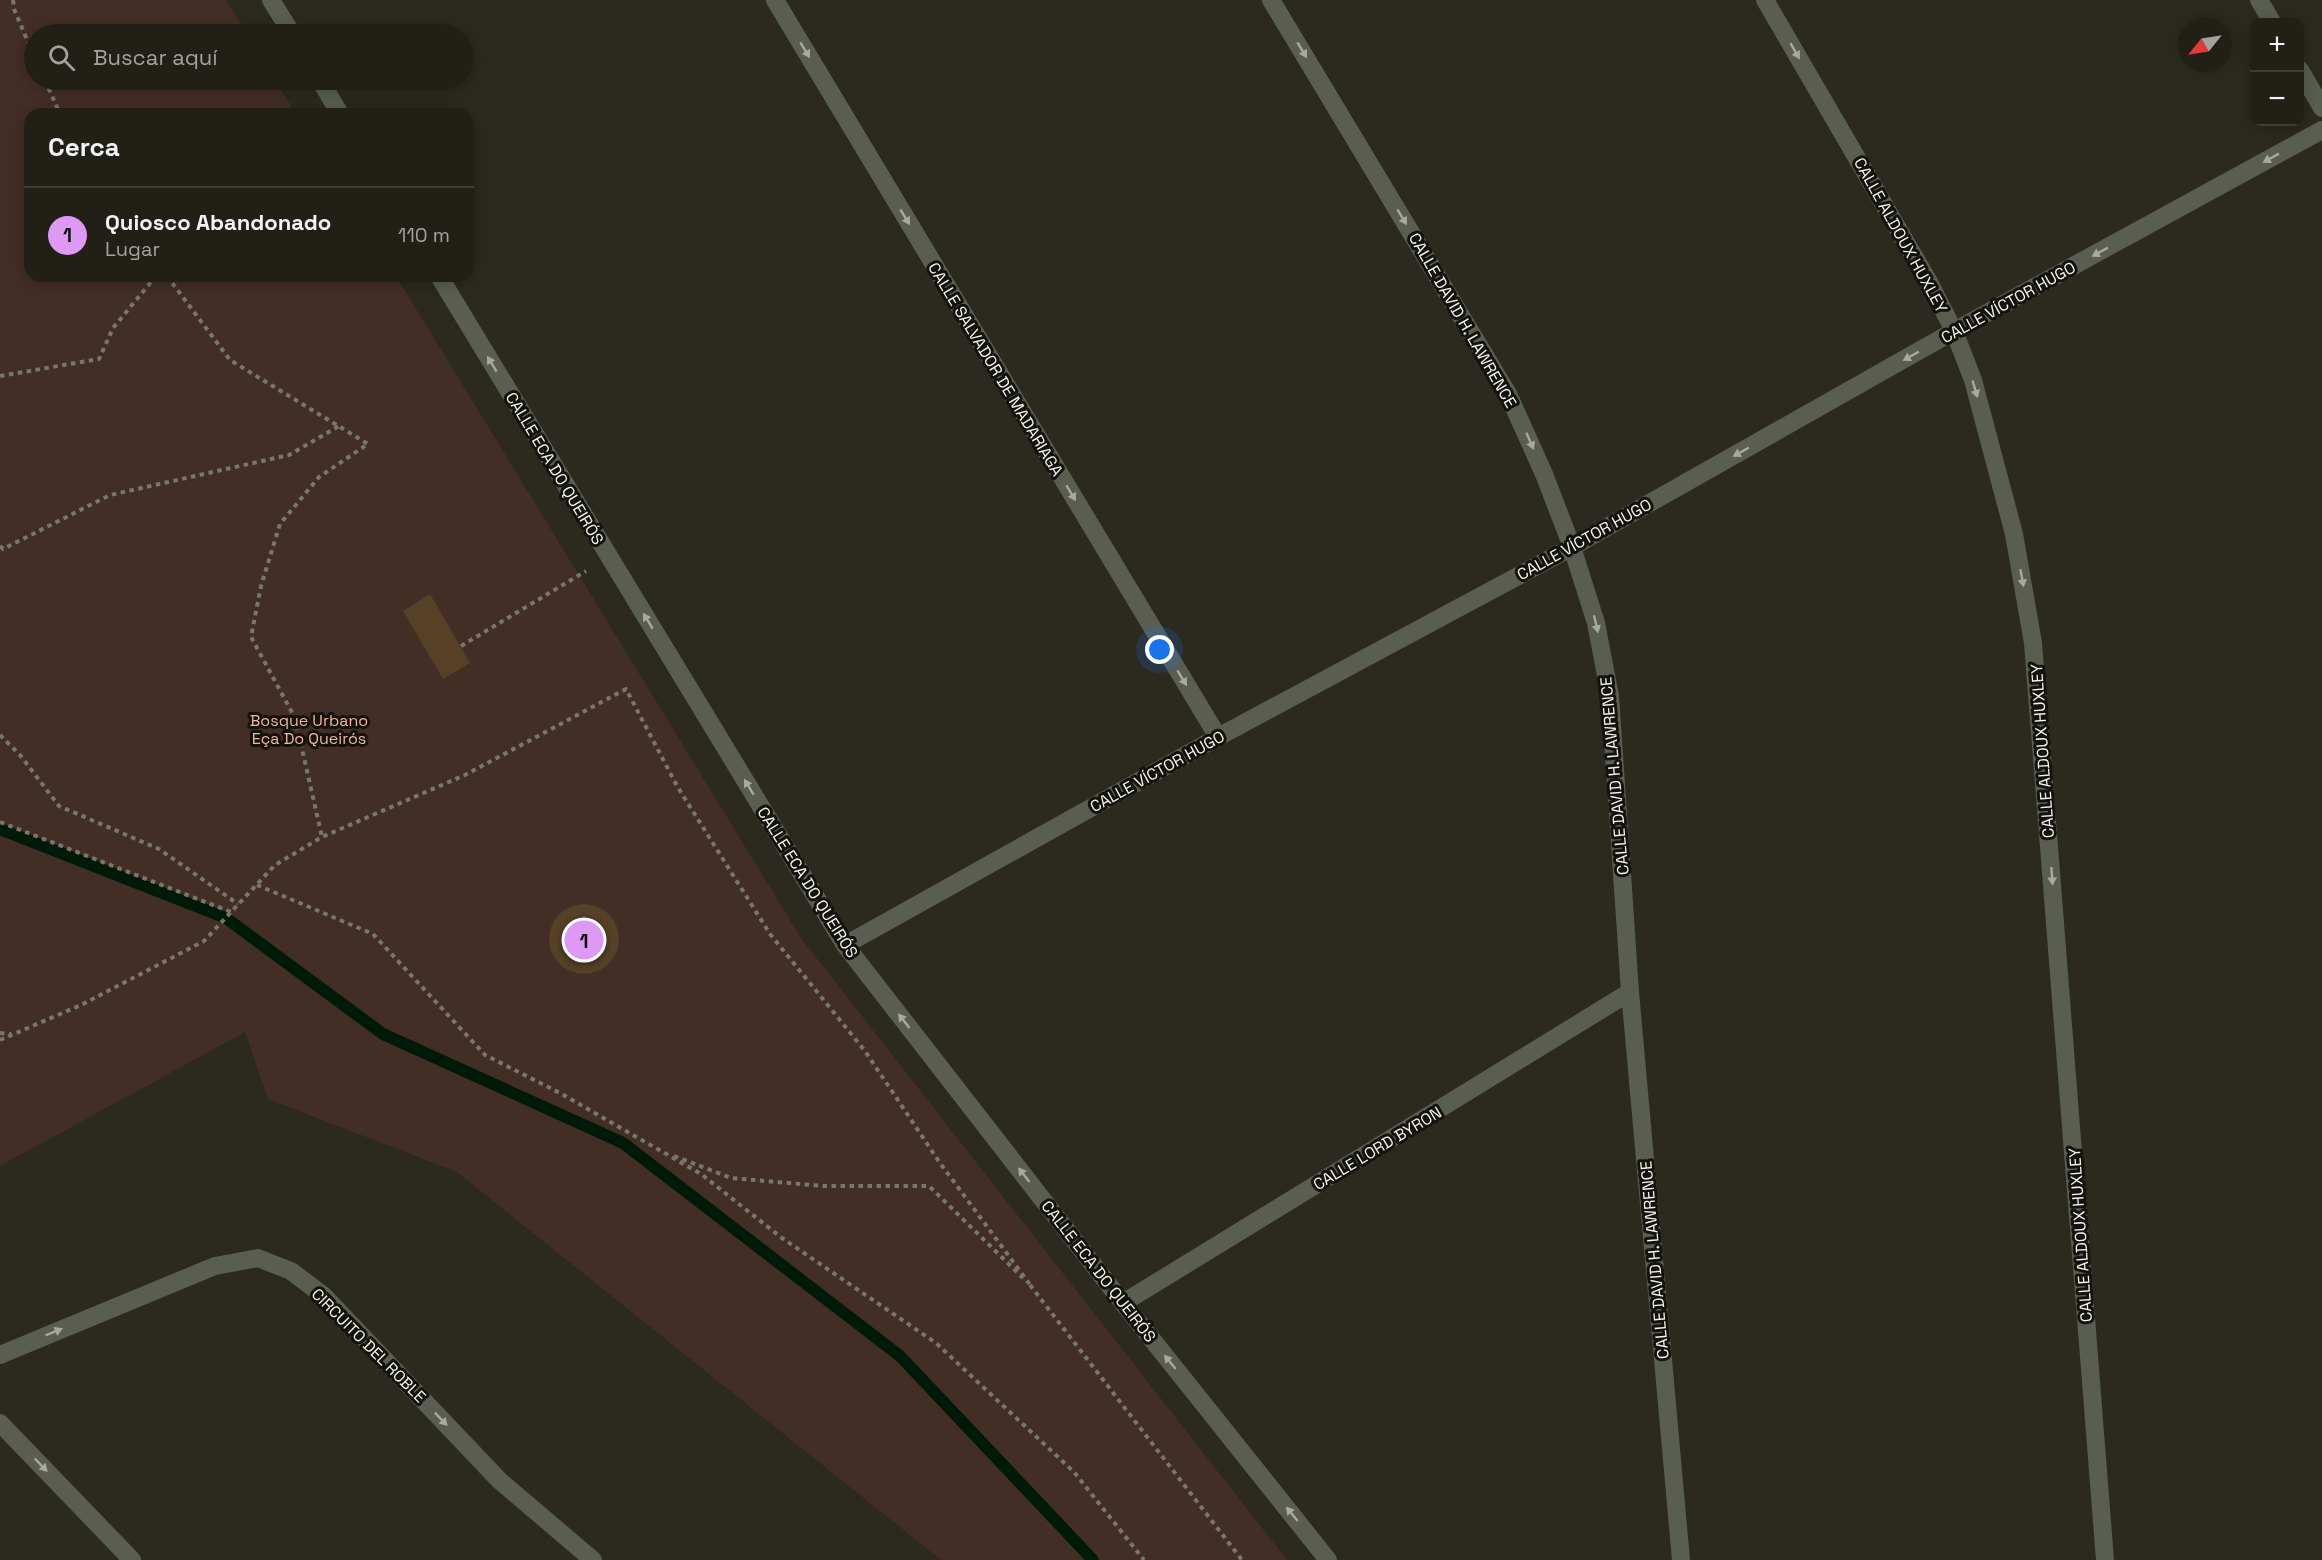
<!DOCTYPE html>
<html lang="es">
<head>
<meta charset="utf-8">
<style>
	body { margin:0; font-family:"Space Grotesk",sans-serif; background:#29271f; color:#f1f3f6 }
	.controls { position:absolute; right:18px; top:18px; display:grid; overflow:hidden; border-radius:12px; box-shadow:0 3px 15px #0003 }
	.controls button { width:54px; height:54px; display:grid; place-items:center; padding:0; border:0; border-bottom:2px solid #3e3d35; background:#211f16; color:#f1f3f6; font:30px sans-serif }
	.compass { position:absolute; left:2178px; top:18px; width:54px; height:54px; border-radius:50%; background:#211f16; box-shadow:0 3px 15px #0003; rotate:240deg }
	.you { position:absolute; left:1160px; top:650px; width:21px; height:21px; margin:-15px; border:4px solid #fff; border-radius:50%; background:#1a73e8; box-shadow:0 0 0 9px #1a73e833 }
	.badge { display:grid; place-items:center; width:39px; height:39px; border-radius:50%; background:#dd99f4; color:#111; font-size:20px; font-weight:700 }
	.pin { position:absolute; translate:-50% -50%; border:3px solid #fff; box-shadow:0 2px 6px #0006 }
	.list { margin:0; padding:0; list-style:none }
	h2 { display:flex; justify-content:space-between; align-items:center; height:78px; margin:0; padding:0 24px; font-size:26px }
	h2 small { font-size:20px; font-weight:400; color:#a2a2a1 }
	.list li { display:grid; grid-template-columns:39px 1fr auto; gap:18px; align-items:center; box-sizing:border-box; height:96px; padding:0 24px; border-top:2px solid #3e3d35 }
	.list b { display:block; font-size:22px; white-space:nowrap }
	.list p { margin:0; font-size:20px; white-space:nowrap; color:#a2a2a1 }
	.list em { font-size:20px; font-style:normal; color:#a2a2a1 }
	.icon { flex:none; width:33px; height:33px; fill:none; stroke:currentColor; stroke-width:2; stroke-linecap:round; stroke-linejoin:round }
	.map { position:relative; flex:none; width:2322px; height:1560px; overflow:hidden }
	.search { position:absolute; background:#211f16; box-shadow:0 3px 15px #0003; left:24px; top:24px; width:450px; height:66px; display:flex; align-items:center; gap:15px; box-sizing:border-box; padding:0 21px; border-radius:33px; color:#a2a2a1; font-size:22px }
	.panel { position:absolute; background:#211f16; box-shadow:0 3px 15px #0003; left:24px; top:108px; width:450px; height:174px; border-radius:18px }
	.map>svg:first-child { display:block }
	.green { fill:#432e26 }
	.lines { fill:none; stroke-linecap:round; stroke-linejoin:round }
	.stream { stroke:#001a09; stroke-width:12 }
	.building { fill:#564026 }
	.path { stroke:#79766d; stroke-width:4; stroke-dasharray:4.5 4.5; stroke-linecap:butt }
	.street { stroke:#595e51; stroke-width:18 }
	.oneway { fill:#a8aa9f }
	.labels { text-anchor:middle; stroke-width:6; stroke-linejoin:round; paint-order:stroke }
	.street-label { font-size:16px; fill:#f6f5ed; stroke:#13120d }
	.park-label { font-size:16px; fill:#f3b59e; stroke:#13120d }
</style>
</head>
<body>
<div class="map">
<svg width="2322" height="1560" viewBox="0 0 2322 1560">
	<rect width="100%" height="100%" fill="#2c291e"/>
	<path class="green" d="M0 0H226L248 34H34V80H275L296 114H30V276H396L801 938 1287 1560H941L457 1172 268 1099 245 1032 0 1166Z"/>
	<g class="lines">
		<path class="stream" d="M0 829 226 918 383 1034 623 1143 900 1356 1093 1560"/>
	</g>
	<g class="building">
		<path d="M430 594 470 663 443 679 403 611Z"/>
		<circle cx="584" cy="939" r="35"/>
	</g>
	<g class="lines">
		<g class="path">
			<path d="M13 0 14 9 34 56"/>
			<path d="M45 80 60 114"/>
			<path d="M167 276 230 360 368 444 319 477 280 524 261 586 251 637 295 718 322 837"/>
			<path d="M0 376 99 359 113 328 156 276"/>
			<path d="M0 546 3 549 110 495 289 455 339 426"/>
			<path d="M461 646 586 571"/>
			<path d="M0 735 20 755 59 806 159 849 238 904"/>
			<path d="M0 822 231 912"/>
			<path d="M257 885 373 934 485 1055 560 1093 701 1174 782 1238 936 1343 1074 1472 1144 1560"/>
			<path d="M0 1033 11 1034"/>
			<path d="M0 1040 81 1005 204 941 275 865 322 837 465 775 626 689 677 786 770 934 865 1051 940 1163 1031 1286"/>
			<path d="M674 1156 731 1178 823 1186H929L1023 1278"/>
			<path d="M1030 1285 1242 1560"/>
		</g>
		<g class="street">
			<path d="M271 0 292 34"/>
			<path d="M775 0 1218 737"/>
			<path d="M1271 0 1508 394 1544 474 1572 547 1596 623 1610 696 1630 992 1681 1560"/>
			<path d="M1765 0 1929 282 1954 331 1973 380 2014 534 2033 643 2105 1560"/>
			<path d="M2259 0 2272 22"/>
			<path d="M2300 70 2322 108"/>
			<path d="M320 80 340 114"/>
			<path d="M439 276 845 945 1123 1303 1328 1560"/>
			<path d="M845 945 1218 737 1572 547 1954 331 2322 130"/>
			<path d="M1123 1303 1630 992"/>
			<path d="M0 1355 215 1266 258 1258 291 1271 324 1296 500 1481 593 1560"/>
			<path d="M0 1423 132 1560"/>
		</g>
	</g>
	<defs><path id="oneway-solid" d="M-6-.8H1V-3.2L6.5 0L1 3.2V.8H-6Z" transform="scale(1.5)"/></defs>
	<g class="oneway">
		<use href="#oneway-solid" transform="translate(805 50) rotate(59)"/>
		<use href="#oneway-solid" transform="translate(1302 50) rotate(59)"/>
		<use href="#oneway-solid" transform="translate(1795 51) rotate(60)"/>
		<use href="#oneway-solid" transform="translate(2271 158) rotate(151)"/>
		<use href="#oneway-solid" transform="translate(905 217) rotate(59)"/>
		<use href="#oneway-solid" transform="translate(1402 217) rotate(59)"/>
		<use href="#oneway-solid" transform="translate(2100 252) rotate(151)"/>
		<use href="#oneway-solid" transform="translate(1911 356) rotate(151)"/>
		<use href="#oneway-solid" transform="translate(492 364) rotate(-121)"/>
		<use href="#oneway-solid" transform="translate(1975 389) rotate(74)"/>
		<use href="#oneway-solid" transform="translate(1530 441) rotate(66)"/>
		<use href="#oneway-solid" transform="translate(1741 452) rotate(151)"/>
		<use href="#oneway-solid" transform="translate(1071 493) rotate(59)"/>
		<use href="#oneway-solid" transform="translate(2022 578) rotate(80)"/>
		<use href="#oneway-solid" transform="translate(648 621) rotate(-121)"/>
		<use href="#oneway-solid" transform="translate(1596 624) rotate(77)"/>
		<use href="#oneway-solid" transform="translate(1182 678) rotate(59)"/>
		<use href="#oneway-solid" transform="translate(749 787) rotate(-121)"/>
		<use href="#oneway-solid" transform="translate(2052 876) rotate(86)"/>
		<use href="#oneway-solid" transform="translate(904 1021) rotate(-128)"/>
		<use href="#oneway-solid" transform="translate(1024 1175) rotate(-128)"/>
		<use href="#oneway-solid" transform="translate(54 1332) rotate(-22)"/>
		<use href="#oneway-solid" transform="translate(1170 1362) rotate(-129)"/>
		<use href="#oneway-solid" transform="translate(441 1419) rotate(46)"/>
		<use href="#oneway-solid" transform="translate(41 1465) rotate(46)"/>
		<use href="#oneway-solid" transform="translate(1292 1514) rotate(-129)"/>
	</g>
	<g class="labels">
		<g class="street-label">
			<text transform="translate(1901 235) rotate(61)" y="6">CALLE ALDOUX HUXLEY</text>
			<text transform="translate(2008 302) rotate(-29)" y="6">CALLE VÍCTOR HUGO</text>
			<text transform="translate(1463 320) rotate(60)" y="6">CALLE DAVID H. LAWRENCE</text>
			<text transform="translate(996 369) rotate(59)" y="6">CALLE SALVADOR DE MADARIAGA</text>
			<text transform="translate(555 468) rotate(59)" y="6">CALLE ECA DO QUEIRÓS</text>
			<text transform="translate(1584 539) rotate(-29)" y="6">CALLE VÍCTOR HUGO</text>
			<text transform="translate(2042 751) rotate(-94)" y="6">CALLE ALDOUX HUXLEY</text>
			<text transform="translate(1157 771) rotate(-29)" y="6">CALLE VÍCTOR HUGO</text>
			<text transform="translate(1614 776) rotate(-95)" y="6">CALLE DAVID H. LAWRENCE</text>
			<text transform="translate(808 882) rotate(58)" y="6">CALLE ECA DO QUEIRÓS</text>
			<text transform="translate(1377 1148) rotate(-31)" y="6">CALLE LORD BYRON</text>
			<text transform="translate(2080 1235) rotate(-94)" y="6">CALLE ALDOUX HUXLEY</text>
			<text transform="translate(1654 1260) rotate(-95)" y="6">CALLE DAVID H. LAWRENCE</text>
			<text transform="translate(1099 1271) rotate(52)" y="6">CALLE ECA DO QUEIRÓS</text>
			<text transform="translate(369 1345) rotate(45)" y="6">CIRCUITO DEL ROBLE</text>
		</g>
		<g class="park-label">
			<text x="309" y="726">Bosque Urbano<tspan x="309" dy="18">Eça Do Queirós</tspan></text>
		</g>
	</g>
</svg>
<div class="controls">
<button>+</button>
<button>−</button>
</div>
<svg class="compass" viewBox="-18 -18 36 36"><path d="M0-13l5 13h-10z" fill="#e53935"/><path d="M0 13l5-13h-10z" fill="#a2a2a1"/></svg>
<div class="you"></div>
<div class="pin badge" style="left:584px;top:940px">1</div>
<div class="search"><svg class="icon" aria-label="search" viewBox="0 0 24 24"><circle cx="10" cy="10" r="6"/><path d="M15 15l6 6"/></svg>Buscar aquí</div>
<section class="panel">
<h2>Cerca<small></small></h2>
<ul class="list">
<li><span class="badge">1</span><div><b>Quiosco Abandonado</b><p>Lugar</p></div><em>110 m</em></li>
</ul>
</section>
</div>
</body>
</html>
